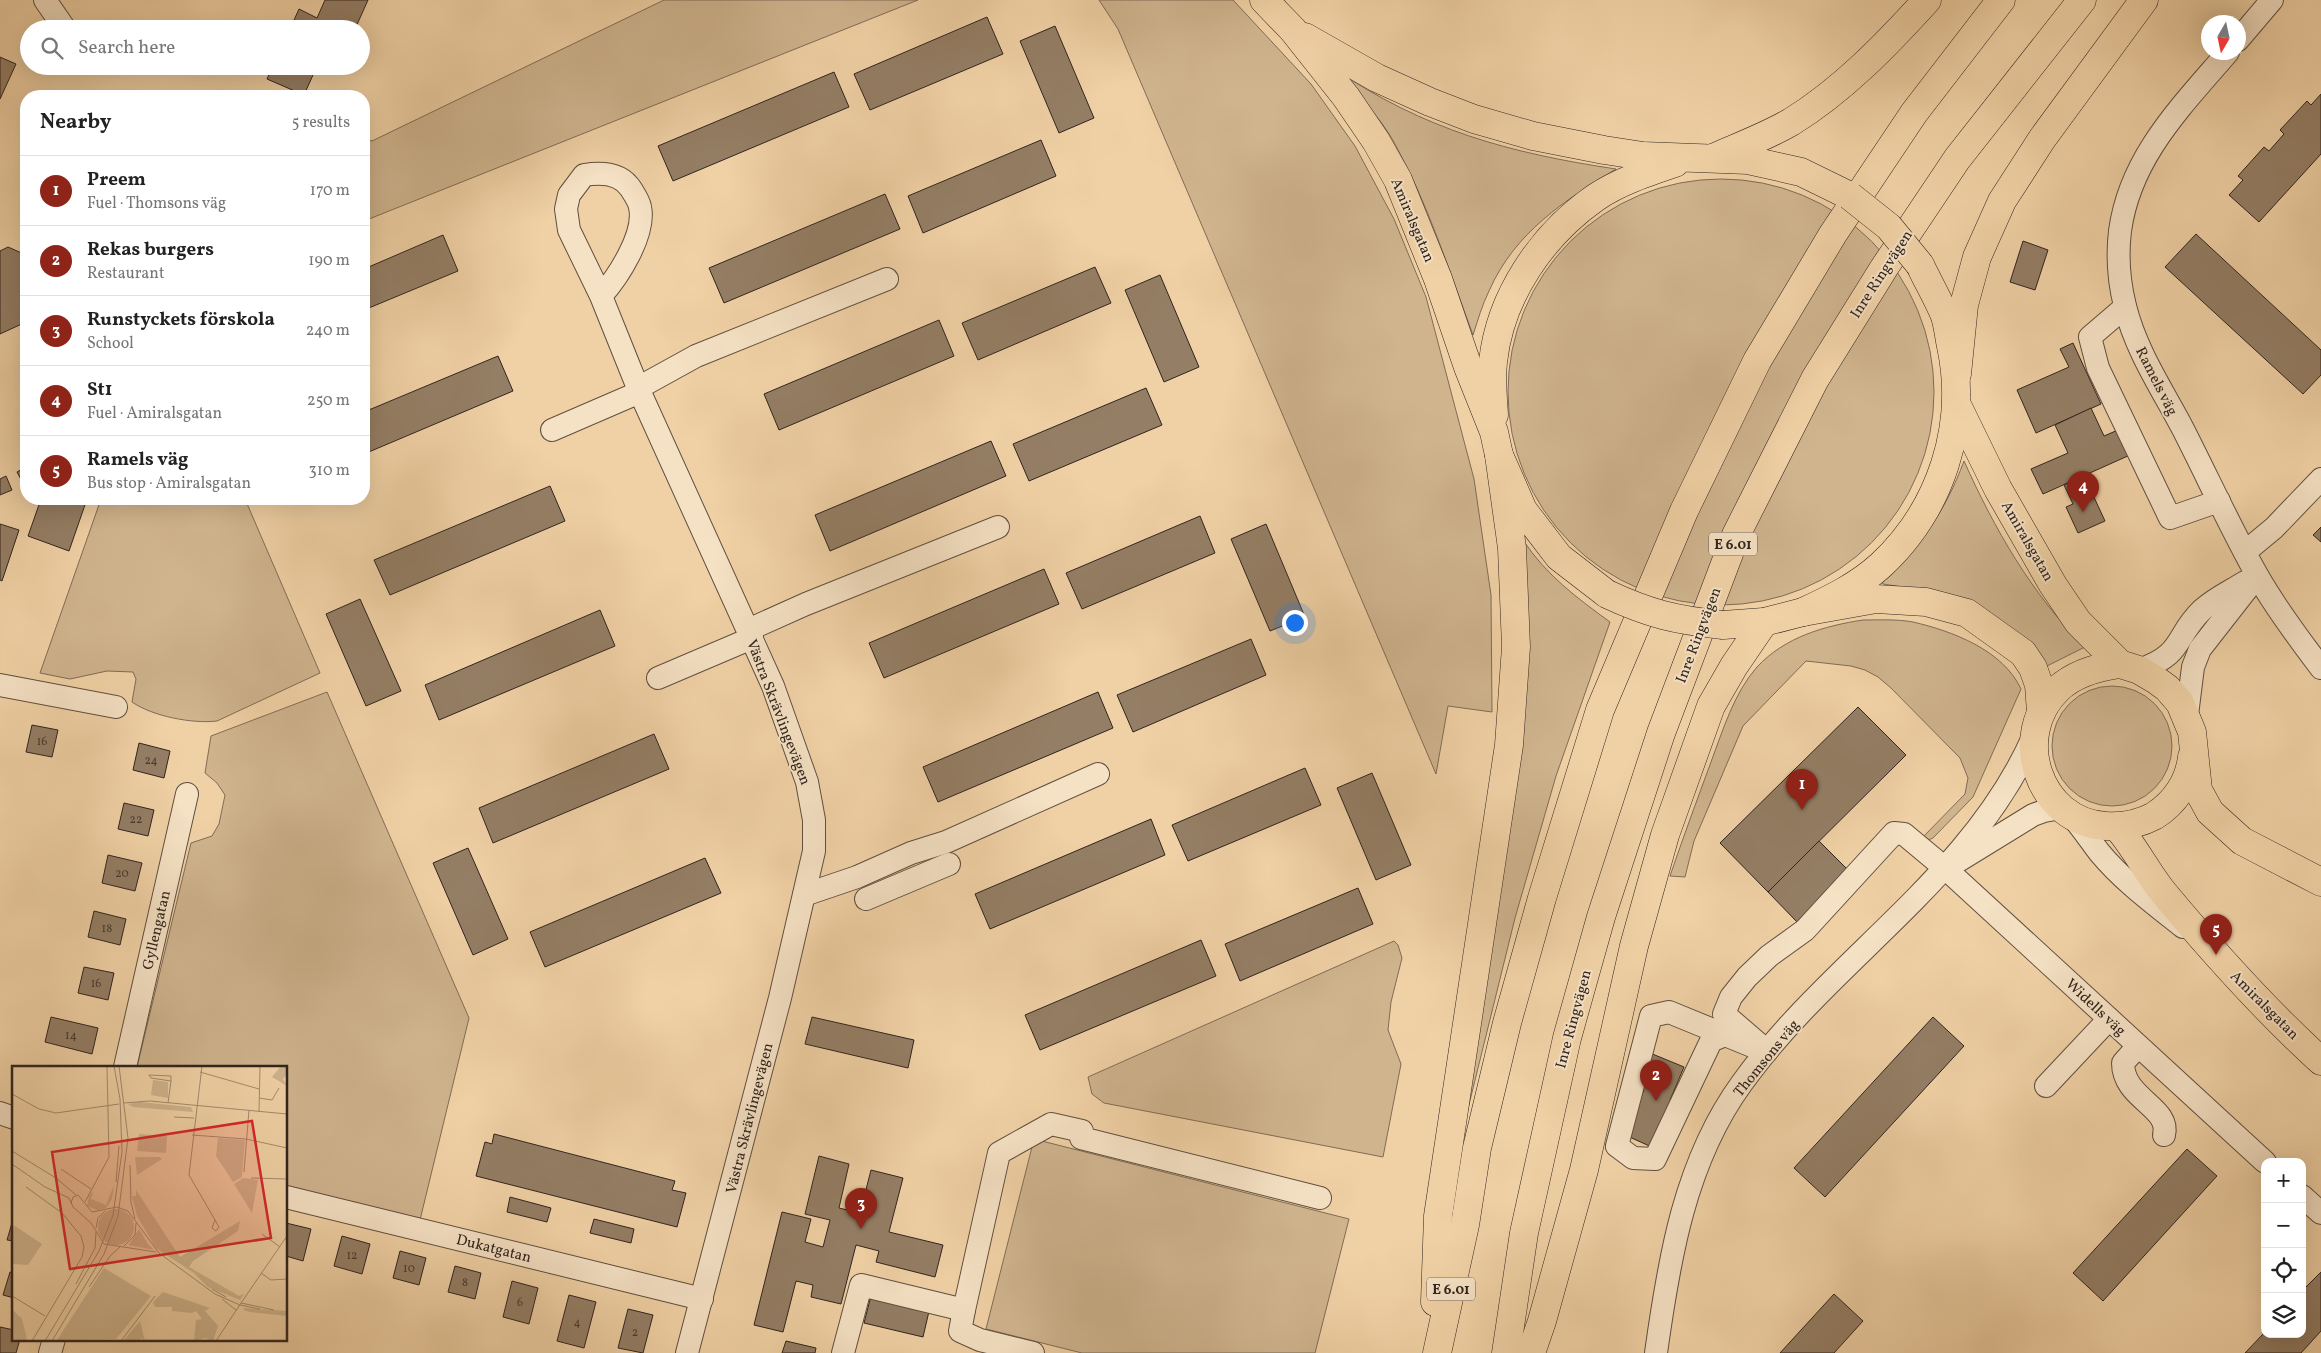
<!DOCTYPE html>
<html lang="en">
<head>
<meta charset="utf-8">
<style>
	body { margin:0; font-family:Vollkorn,serif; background:#f6f6f6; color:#222 }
	.controls { position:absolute; right:15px; bottom:15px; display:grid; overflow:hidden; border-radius:10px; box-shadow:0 5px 20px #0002 }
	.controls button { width:45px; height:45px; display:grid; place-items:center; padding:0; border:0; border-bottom:1px solid #e0e0e0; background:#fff; color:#222; font:25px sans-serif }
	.compass { position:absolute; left:2201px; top:15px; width:45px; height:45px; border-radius:50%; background:#fff; box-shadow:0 5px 20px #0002; rotate:189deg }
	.you { position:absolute; left:1294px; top:622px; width:18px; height:18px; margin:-12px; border:4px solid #fff; border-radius:50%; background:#1a73e8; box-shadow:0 0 0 8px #1a73e833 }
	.badge { display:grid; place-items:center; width:32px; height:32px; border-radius:50%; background:#8f2418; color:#fff; font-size:16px; font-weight:700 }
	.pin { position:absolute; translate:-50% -41px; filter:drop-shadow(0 1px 2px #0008) }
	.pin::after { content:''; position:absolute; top:26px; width:18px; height:15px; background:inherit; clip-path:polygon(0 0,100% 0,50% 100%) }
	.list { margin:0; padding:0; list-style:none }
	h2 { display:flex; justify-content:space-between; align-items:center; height:65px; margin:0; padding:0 20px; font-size:21px }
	h2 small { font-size:16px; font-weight:400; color:#767676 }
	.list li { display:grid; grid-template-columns:32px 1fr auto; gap:15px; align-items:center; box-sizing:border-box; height:70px; padding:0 20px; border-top:1px solid #e0e0e0 }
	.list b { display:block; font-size:19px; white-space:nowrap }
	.list p { margin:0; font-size:16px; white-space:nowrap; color:#767676 }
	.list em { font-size:16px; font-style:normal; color:#767676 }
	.icon { flex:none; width:28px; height:28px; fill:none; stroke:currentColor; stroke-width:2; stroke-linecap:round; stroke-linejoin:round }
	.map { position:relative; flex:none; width:2321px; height:1353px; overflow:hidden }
	.search { position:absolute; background:#fff; box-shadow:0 5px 20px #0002; left:20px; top:20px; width:350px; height:55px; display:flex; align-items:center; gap:12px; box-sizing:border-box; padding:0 18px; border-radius:28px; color:#767676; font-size:19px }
	.panel { position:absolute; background:#fff; box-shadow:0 5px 20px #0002; left:20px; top:90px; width:350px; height:415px; border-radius:20px }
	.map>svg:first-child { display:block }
	.green { fill:#cfb48e; stroke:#806c56 }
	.building { fill:#947e65; stroke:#30241f }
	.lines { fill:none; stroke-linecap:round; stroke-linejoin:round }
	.minor-casing { stroke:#604f40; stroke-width:24 }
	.major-casing { stroke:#30241f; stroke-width:29 }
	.highway-casing { stroke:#30241f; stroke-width:29 }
	.minor { stroke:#f5e1c4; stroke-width:22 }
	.major { stroke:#f0d1a5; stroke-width:28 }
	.highway { stroke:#f0d1a5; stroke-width:28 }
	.major-bridge-casing { stroke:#30241f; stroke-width:29; stroke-linecap:butt }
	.major-bridge { stroke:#f0d1a5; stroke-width:28 }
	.labels { text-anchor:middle; stroke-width:4; stroke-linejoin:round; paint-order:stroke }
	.number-label { font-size:12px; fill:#493a30 }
	.shield { fill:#f5e1c4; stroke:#6b5d50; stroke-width:1 }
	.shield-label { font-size:14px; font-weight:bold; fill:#30241f }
	.street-label { font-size:15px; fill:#30241f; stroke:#f5e1c4 }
	.inset-road { fill:none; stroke:#a38c6f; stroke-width:1 }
	.view { fill:#d62828; fill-opacity:0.15; stroke:#d62828; stroke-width:2.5 }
	.inset-edge { fill:none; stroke:#30241f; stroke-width:2.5 }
</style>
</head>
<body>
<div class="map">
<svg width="2321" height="1353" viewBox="0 0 2321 1353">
	<rect width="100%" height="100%" fill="#f0d1a5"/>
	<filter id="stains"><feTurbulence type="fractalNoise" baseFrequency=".004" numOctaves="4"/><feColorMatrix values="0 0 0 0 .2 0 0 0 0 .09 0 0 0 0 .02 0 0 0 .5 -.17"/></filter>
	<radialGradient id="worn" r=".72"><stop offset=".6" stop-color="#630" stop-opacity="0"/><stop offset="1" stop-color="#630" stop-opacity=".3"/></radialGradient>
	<g class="green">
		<path d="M664 0H918L364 221V138L372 141Z"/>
		<path d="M1099 0H1233L1311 84 1355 146 1394 219 1426 297 1474 479 1491 595 1492 712 1448 706 1436 774 1118 29Z"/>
		<path d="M1333 68C1424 130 1509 153 1616 169 1564 201 1515 232 1489 291 1482 305 1478 320 1473 335 1449 270 1428 204 1395 144 1380 116 1355 92 1333 68Z"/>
		<circle cx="1721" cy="392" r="213"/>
		<path d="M1964 461C1994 528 2032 595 2085 647L2047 666 2018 636 1928 591 1883 584 1882 582C1922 544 1945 512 1964 461Z"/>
		<path d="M101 499H245L320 673 217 721C192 724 152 716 132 702L136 679 133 672 107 671 70 679 40 673Z"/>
		<path d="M1523 540C1546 575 1577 598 1610 622L1556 776 1515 918 1444 1206Z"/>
		<path d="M1863 620C1879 620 1897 619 1913 622 1952 631 2003 650 2021 689L1973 797 1933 838 1928 840 1922 838 1965 794 1968 778 1960 758 1891 688 1878 677 1865 670 1851 666 1806 661 1743 726 1694 841 1685 877 1670 876C1683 838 1697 800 1711 762 1723 730 1734 693 1757 667 1785 637 1824 626 1863 620Z"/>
		<circle cx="2112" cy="746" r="60"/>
		<path d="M327 692 469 1018 420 1220 286 1187V1067H137L191 843 212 836 219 824 225 795 217 783 205 773 211 736Z"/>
		<path d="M1394 941 1398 945 1402 958 1391 1002 1388 1030 1401 1064 1383 1157 1104 1103 1092 1094 1088 1077Z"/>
		<path d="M1034 1139 1349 1219 1315 1353H1082L986 1329Z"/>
	</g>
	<g class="building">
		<path d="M325 0H368L355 29 335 27 334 29H290L299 9 317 18Z"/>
		<path d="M987 17 1003 54 870 110 854 74Z"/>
		<path d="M1055 26 1094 118 1059 133 1020 41Z"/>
		<path d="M0 57 16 64 0 99Z"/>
		<path d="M273 66H317L304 95 267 79Z"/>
		<path d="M834 72 849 107 673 181 658 146Z"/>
		<path d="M2321 94V154L2259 222 2229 195 2243 180 2238 176 2264 147 2269 151 2284 134 2280 130 2307 101 2311 105Z"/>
		<path d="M1041 140 1056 176 923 233 908 196Z"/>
		<path d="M885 194 900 229 724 303 709 268Z"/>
		<path d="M2196 234 2321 350V375L2303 394 2165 267Z"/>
		<path d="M443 235 458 271 364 310V269Z"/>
		<path d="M2023 241 2048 250 2035 290 2010 282Z"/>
		<path d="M8 247 26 255V322L0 334V251Z"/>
		<path d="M1095 267 1111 303 978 360 962 323Z"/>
		<path d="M1160 275 1199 367 1164 382 1125 290Z"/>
		<path d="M939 320 954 356 779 430 764 394Z"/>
		<path d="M2073 343 2101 404 2036 433 2017 390 2069 367 2060 349Z"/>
		<path d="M498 356 513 391 364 454V412Z"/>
		<path d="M1146 388 1162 425 1029 481 1013 444Z"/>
		<path d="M2091 408 2104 436 2118 430 2130 455 2043 494 2031 469 2068 453 2055 425Z"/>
		<path d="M991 441 1006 476 830 551 815 515Z"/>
		<path d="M26 467V482L23 483 17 472Z"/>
		<path d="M6 476 12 490 0 495V479Z"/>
		<path d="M2079 478 2088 497 2093 495 2105 521 2078 533 2066 507 2073 504 2064 485Z"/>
		<path d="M550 486 565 521 390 595 374 560Z"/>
		<path d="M41 499H87L69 551 28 536Z"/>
		<path d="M1200 516 1215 553 1082 609 1066 573Z"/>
		<path d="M0 524 19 530 2 581 0 580Z"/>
		<path d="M1266 524 1305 617 1270 631 1231 539Z"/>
		<path d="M2321 527V542L2313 535Z"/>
		<path d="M1044 569 1059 604 884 678 869 643Z"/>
		<path d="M360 599 401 691 366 706 326 614Z"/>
		<path d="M600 610 615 646 439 720 425 685Z"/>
		<path d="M1251 639 1266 675 1133 732 1117 695Z"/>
		<path d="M1098 692 1113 728 938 802 923 767Z"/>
		<path d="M1858 707 1906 755 1768 892 1720 843Z"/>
		<path d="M32 725 58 730 52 757 26 752Z"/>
		<path d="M654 734 669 769 493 843 479 808Z"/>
		<path d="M139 743 170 751 164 778 133 770Z"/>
		<path d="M1305 768 1321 805 1188 861 1172 825Z"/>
		<path d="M1372 773 1411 865 1376 880 1337 788Z"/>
		<path d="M124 803 154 810 148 836 118 829Z"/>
		<path d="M1151 819 1165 855 990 929 975 894Z"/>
		<path d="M1819 841 1850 872 1798 923 1768 892Z"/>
		<path d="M468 848 508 939 473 955 433 863Z"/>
		<path d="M108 855 142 863 135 891 102 883Z"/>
		<path d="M705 858 721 893 545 967 530 932Z"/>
		<path d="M1358 888 1373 924 1240 981 1225 944Z"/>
		<path d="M94 911 126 919 120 945 88 937Z"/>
		<path d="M1201 940 1216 976 1040 1050 1025 1015Z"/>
		<path d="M84 967 114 973 108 1000 78 993Z"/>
		<path d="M51 1017 98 1028 92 1054 45 1042Z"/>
		<path d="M812 1017 914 1040 908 1068 805 1044Z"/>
		<path d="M1933 1017 1964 1046 1825 1197 1794 1168Z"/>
		<path d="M1650 1053 1684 1067 1670 1100 1673 1102 1654 1148 1625 1135 1644 1090 1636 1087Z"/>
		<path d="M494 1134 675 1181 672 1190 686 1193 677 1227 476 1176 485 1142 492 1144Z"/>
		<path d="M2187 1149 2217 1176 2103 1301 2073 1273Z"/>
		<path d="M819 1156 849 1164 839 1208 860 1213 871 1170 903 1178 889 1232 943 1245 935 1277 876 1262 879 1251 856 1245 841 1304 811 1297 813 1285 796 1281 783 1332 754 1325 782 1212 811 1219 805 1242 823 1247 830 1220 805 1214Z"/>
		<path d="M510 1197 551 1208 547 1222 507 1212Z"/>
		<path d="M14 1216V1241L7 1240Z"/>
		<path d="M594 1219 634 1229 631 1243 590 1233Z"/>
		<path d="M286 1223 311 1229 303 1261 286 1256Z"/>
		<path d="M342 1236 370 1244 362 1274 334 1266Z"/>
		<path d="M400 1251 426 1258 419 1285 393 1278Z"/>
		<path d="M455 1266 481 1273 475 1299 448 1292Z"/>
		<path d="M10 1272 14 1273V1298L3 1295Z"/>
		<path d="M2321 1272V1331L2301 1353H2245L2265 1332V1334H2302V1291Z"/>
		<path d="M512 1281 538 1288 529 1324 503 1317Z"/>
		<path d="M872 1292 930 1307 923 1337 864 1323Z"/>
		<path d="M1834 1294 1863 1321 1834 1353H1780Z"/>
		<path d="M569 1295 596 1302 584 1348 557 1341Z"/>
		<path d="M628 1309 653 1315 643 1353 618 1348Z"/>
		<path d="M0 1327 14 1330V1339H20L16 1353H0Z"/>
		<path d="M786 1341 816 1348 815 1353H782Z"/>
	</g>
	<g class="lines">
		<g class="minor-casing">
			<g id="minor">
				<path d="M45 0 65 29"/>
				<path d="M2238 40 2272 0"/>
				<path d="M2228 52C2181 107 2130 157 2120 231 2117 256 2119 282 2125 306 2136 351 2162 389 2183 429 2208 478 2230 527 2257 575 2275 607 2299 639 2321 668"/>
				<path d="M601 296C618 277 646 234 640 207 639 201 634 194 631 189 621 173 602 172 584 175L569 195 566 209 569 230 601 296 638 388 773 686 807 782 814 820V851L780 998 687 1353"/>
				<path d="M2125 307 2090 337 2098 368 2170 518 2219 501"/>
				<path d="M638 388 696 356 887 279"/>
				<path d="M552 430 640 392"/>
				<path d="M2245 552 2274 528 2321 479"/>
				<path d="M748 630 806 604 998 527"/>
				<path d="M2139 670C2185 654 2174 637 2202 610 2215 598 2231 591 2245 582"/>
				<path d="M658 678 752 638"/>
				<path d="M0 685 116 707"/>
				<path d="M2187 715 2193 667 2200 649 2257 576"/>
				<path d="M2071 815C2081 827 2090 840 2099 852 2123 881 2154 904 2183 927"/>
				<path d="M1955 863 2033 815 2044 811 2061 808"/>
				<path d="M804 895 857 877 911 853 946 842 1098 774"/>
				<path d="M866 899 949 864"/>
				<path d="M1725 1035 1711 1041 1655 1159 1633 1158 1617 1146 1651 1016 1669 1012 1752 1046"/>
				<path d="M2138 1046 2123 1063C2123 1099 2171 1107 2164 1135"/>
				<path d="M1767 1051 1724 1014 1731 997 1747 977 1769 956 1805 930 1894 833 1904 834 1946 869 2265 1162"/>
				<path d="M125 1067 187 794"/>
				<path d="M2046 1086 2109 1019"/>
				<path d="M0 1113 14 1118"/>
				<path d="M2302 1196 2321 1213"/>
				<path d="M286 1197 702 1299"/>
				<path d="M964 1310 960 1331 980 1340 1033 1353"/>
				<path d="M50 1353 54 1339"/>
				<path d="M843 1353 861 1285 964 1310 999 1153 1051 1124 1082 1131 1081 1138 1320 1198"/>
				<path d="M1656 1353C1669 1259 1685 1161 1742 1083 1831 959 1972 878 2034 735"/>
			</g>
		</g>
		<g class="major-casing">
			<g id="major">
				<path d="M1264 0 1293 30 1346 97 1376 141 1398 180 1438 279 1468 367 1494 432 1499 455 1523 510 1559 557 1607 594"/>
				<path d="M1305 37 1377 78 1430 102 1474 119 1533 136 1604 150 1643 156 1748 160 1801 172 1850 196"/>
				<path d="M1957 405 1998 489 2053 585 2078 622 2120 664 2139 670 2156 680 2167 688 2180 703 2192 732 2198 790 2210 812 2242 841 2321 882"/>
				<path d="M1494 415C1493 398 1491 379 1493 362 1500 296 1542 235 1595 198 1618 182 1648 172 1675 163"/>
				<path d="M1803 612C1831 599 1858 586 1881 565 1941 509 1968 426 1951 346 1949 337 1948 326 1945 316 1938 299 1928 282 1920 265"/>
				<path d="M1723 625 1764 622 1803 612 1876 599 1926 602 1967 613 2023 653 2033 668 2039 685 2041 712"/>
				<path d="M2120 664C2098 667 2075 673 2058 689 2010 735 2038 822 2106 826 2122 827 2139 824 2154 816 2175 803 2189 782 2192 757"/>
				<path d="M2117 827C2135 847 2146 871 2163 892 2212 951 2264 1009 2321 1061"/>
			</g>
		</g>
		<g class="highway-casing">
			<g id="highway">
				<path d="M1715 157C1740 146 1767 136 1791 122 1843 90 1887 44 1927 0"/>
				<path d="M1957 374 1964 305 1977 257 2002 201 2042 139 2144 0"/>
				<path d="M1435 1302 1438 1216 1509 745 1516 647 1512 548 1499 455"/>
				<path d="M1437 1353 1465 1225 1477 1148 1507 1023 1542 898 1600 710 1684 511 1757 361 1833 234 1914 113 2001 0"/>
				<path d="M1506 1353 1524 1233 1567 1038 1601 917 1661 733 1736 535 1815 379 1884 268 1957 159 2082 0"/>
				<path d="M1531 1353 1542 1321 1584 1170 1634 946 1665 835 1711 706 1734 666 1764 622"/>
			</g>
		</g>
		<use href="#minor" class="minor"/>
		<use href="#major" class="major"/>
		<use href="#highway" class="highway"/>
		<g class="major-bridge-casing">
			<g id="major-bridge">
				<path d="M1850 196 1889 227 1920 265"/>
				<path d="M1607 594C1650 614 1675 620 1723 625"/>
			</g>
		</g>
		<use href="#major-bridge" class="major-bridge"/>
	</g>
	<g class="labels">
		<g class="number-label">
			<text x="42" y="745">16</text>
			<text x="151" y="764">24</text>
			<text x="136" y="823">22</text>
			<text x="122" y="877">20</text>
			<text x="107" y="932">18</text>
			<text x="96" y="987">16</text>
			<text x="71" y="1039">14</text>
			<text x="352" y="1259">12</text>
			<text x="409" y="1272">10</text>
			<text x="465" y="1286">8</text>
			<text x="520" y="1306">6</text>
			<text x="577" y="1326">4</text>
			<text x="635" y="1336">2</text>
		</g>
		<g class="shield">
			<rect x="1709" y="532.5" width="48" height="23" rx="4"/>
			<rect x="1427" y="1277.5" width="48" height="23" rx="4"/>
		</g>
		<g class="shield-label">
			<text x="1733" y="549">E 6.01</text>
			<text x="1451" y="1294">E 6.01</text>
		</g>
		<g class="street-label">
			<text transform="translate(1413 220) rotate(67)" y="5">Amiralsgatan</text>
			<text transform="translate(1881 274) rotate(-57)" y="5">Inre Ringvägen</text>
			<text transform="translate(2157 381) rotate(63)" y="5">Ramels väg</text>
			<text transform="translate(2028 541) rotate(60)" y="5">Amiralsgatan</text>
			<text transform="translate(1698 635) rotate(-69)" y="5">Inre Ringvägen</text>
			<text transform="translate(779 712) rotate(69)" y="5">Västra Skrävlingevägen</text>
			<text transform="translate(156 930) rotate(-77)" y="5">Gyllengatan</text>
			<text transform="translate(2265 1005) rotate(45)" y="5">Amiralsgatan</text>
			<text transform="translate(2096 1007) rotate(43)" y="5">Widells väg</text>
			<text transform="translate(1573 1019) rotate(-75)" y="5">Inre Ringvägen</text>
			<text transform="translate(1766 1058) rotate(-51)" y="5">Thomsons väg</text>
			<text transform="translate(749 1118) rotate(-76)" y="5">Västra Skrävlingevägen</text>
			<text transform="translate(494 1248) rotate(14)" y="5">Dukatgatan</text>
		</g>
	</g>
	<g transform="translate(12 1066)">
		<rect width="275" height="275" fill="#f0d1a5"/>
		<path d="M269 0H275V9L271 13 275 20 260 11ZM141 14 156 16V32L139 29ZM127 36 179 41 181 46 121 41 116 38ZM127 68 155 70 154 87 125 85ZM206 72 233 74 230 111 221 116 204 90ZM123 91H148L150 93 125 109ZM231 112 246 114 240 147 222 118ZM102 119 100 133 94 142 85 144 75 140 77 130 81 125 79 133 94 139ZM124 124 168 191 228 155 226 165 181 195 177 201 227 230 232 228 228 234 196 221 182 207 144 182 125 150 120 130H124ZM86 161a18 18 0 1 1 36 0a18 18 0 1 1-36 0ZM3 160 30 178 16 199 0 198V161ZM127 163 136 178 142 184 117 179ZM92 202 139 230 104 273 45 274ZM151 226 198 242 193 245 206 260 201 275 193 272 182 275 184 254 190 253 184 245 180 247 160 245V241H143L141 236ZM233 242 275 245V250L238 246 231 244ZM0 243 10 253 15 273 13 275H0ZM128 255 133 275 129 272 128 275H111Z" fill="#cfb48e"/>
		<path class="inset-road" d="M190 0 177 109 203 154 200 162 204 165 207 161 203 154M188 6 247 23M0 28 27 43 44 47 107 38M247 32 260 34 267 22M112 37 138 35 275 48M156 37 159 15V10L137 9 139 12 159 15M247 46 248 0M162 51 182 52M180 69 234 73 275 82M0 85 44 112 64 129M0 98 33 121 57 132 61 141 79 157 92 178 144 186M118 99 119 136 123 153M49 103 79 123M232 106 237 44M239 112 275 113M104 116 107 80M14 121 50 147 69 170 72 181 70 191 20 275M73 136 97 91 95 0M59 137 61 131 66 129 80 146 105 141 116 145 147 187 203 228 228 239M84 162 86 152 93 145M250 168 268 181M112 180 123 169 124 157M249 207 259 214 275 213M64 218 83 182 84 166M77 221 98 190 108 181M200 223 214 231M0 230 33 250M210 233 224 244M228 239 248 243M262 244 229 237 275 170M33 275 87 185 101 149 110 86 108 33 102 0M40 275 92 188 106 150 116 72 107 0M109 275 143 230M204 275 229 237"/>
		<path class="view" d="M240 55 259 172 58 203 40 86Z"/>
		<rect width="275" height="275" class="inset-edge"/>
	</g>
	<rect width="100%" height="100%" filter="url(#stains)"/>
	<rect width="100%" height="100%" fill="url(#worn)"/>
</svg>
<div class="controls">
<button>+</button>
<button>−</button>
<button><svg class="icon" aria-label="locate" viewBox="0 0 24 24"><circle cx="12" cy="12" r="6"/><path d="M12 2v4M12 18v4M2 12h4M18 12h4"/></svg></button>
<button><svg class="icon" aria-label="layers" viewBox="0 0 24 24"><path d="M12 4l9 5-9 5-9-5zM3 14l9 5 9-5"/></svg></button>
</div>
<svg class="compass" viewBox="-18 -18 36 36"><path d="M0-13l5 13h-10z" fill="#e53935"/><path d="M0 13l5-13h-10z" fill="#767676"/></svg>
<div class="you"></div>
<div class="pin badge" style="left:1802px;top:810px">1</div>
<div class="pin badge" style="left:1656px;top:1101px">2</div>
<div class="pin badge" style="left:861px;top:1229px">3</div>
<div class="pin badge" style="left:2083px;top:512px">4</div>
<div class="pin badge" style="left:2216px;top:955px">5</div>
<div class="search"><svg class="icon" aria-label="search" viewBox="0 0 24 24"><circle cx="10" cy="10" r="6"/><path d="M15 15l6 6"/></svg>Search here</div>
<section class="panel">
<h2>Nearby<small>5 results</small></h2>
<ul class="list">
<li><span class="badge">1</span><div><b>Preem</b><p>Fuel · Thomsons väg</p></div><em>170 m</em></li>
<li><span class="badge">2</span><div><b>Rekas burgers</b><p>Restaurant</p></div><em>190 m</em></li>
<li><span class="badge">3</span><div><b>Runstyckets förskola</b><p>School</p></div><em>240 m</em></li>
<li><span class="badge">4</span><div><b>St1</b><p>Fuel · Amiralsgatan</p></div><em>250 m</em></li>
<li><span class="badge">5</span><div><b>Ramels väg</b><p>Bus stop · Amiralsgatan</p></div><em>310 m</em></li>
</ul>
</section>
</div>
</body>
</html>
